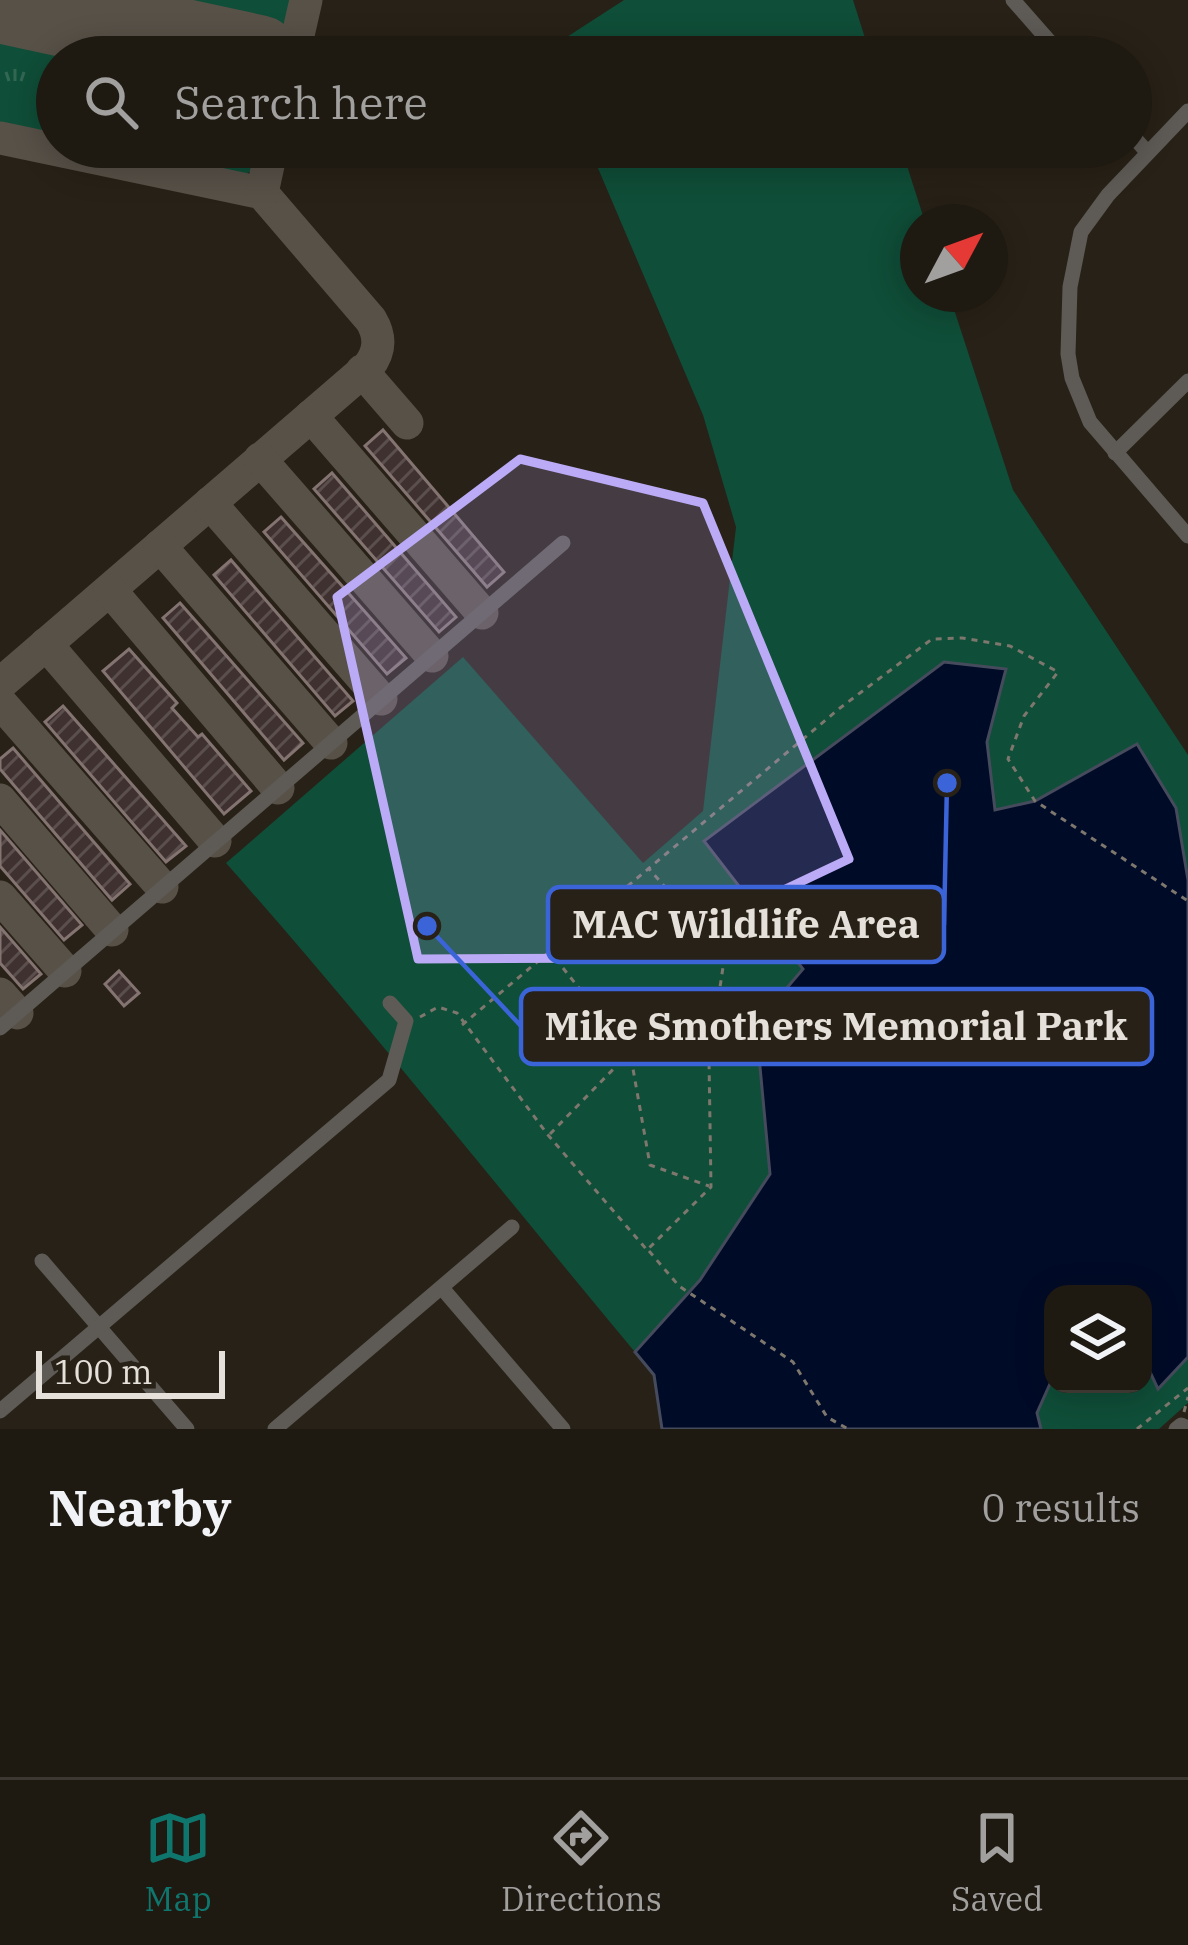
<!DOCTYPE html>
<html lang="en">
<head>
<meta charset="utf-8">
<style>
	body { margin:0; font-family:"IBM Plex Serif",serif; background:#26221a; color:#f1f3f6 }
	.controls { position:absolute; right:36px; bottom:36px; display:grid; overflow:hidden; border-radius:24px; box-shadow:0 6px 30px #0003 }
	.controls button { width:108px; height:108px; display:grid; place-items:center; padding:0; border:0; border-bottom:3px solid #3c3831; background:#1e1911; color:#f1f3f6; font:60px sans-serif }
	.compass { position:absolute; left:900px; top:204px; width:108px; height:108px; border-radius:50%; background:#1e1911; box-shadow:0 6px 30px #0003; rotate:49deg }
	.scale { position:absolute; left:36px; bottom:30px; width:189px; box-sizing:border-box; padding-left:12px; border:6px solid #e5e0d9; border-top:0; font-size:33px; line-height:42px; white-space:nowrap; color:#e5e0d9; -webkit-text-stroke:9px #282117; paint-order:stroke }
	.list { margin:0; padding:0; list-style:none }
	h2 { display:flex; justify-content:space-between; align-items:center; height:156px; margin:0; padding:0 48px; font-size:51px }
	h2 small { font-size:39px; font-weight:400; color:#a1a09f }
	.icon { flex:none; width:66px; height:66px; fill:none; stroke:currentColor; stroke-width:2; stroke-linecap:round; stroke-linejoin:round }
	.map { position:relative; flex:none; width:1188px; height:1429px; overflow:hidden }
	.search { position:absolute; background:#1e1911; box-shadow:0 6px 30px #0003; left:36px; right:36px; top:36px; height:132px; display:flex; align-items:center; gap:30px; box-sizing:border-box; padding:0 42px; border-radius:66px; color:#a1a09f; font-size:45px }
	.sheet { height:348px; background:#1e1911 }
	nav { display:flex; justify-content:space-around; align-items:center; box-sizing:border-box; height:168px; border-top:3px solid #3c3831; background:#1e1911; font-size:33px; color:#a1a09f }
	nav a { display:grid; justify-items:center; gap:6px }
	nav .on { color:#0f766e }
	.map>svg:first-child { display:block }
	.grass { fill:url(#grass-tufts) }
	.park { fill:#0f4e38; fill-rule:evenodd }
	.water { fill:#000b27; stroke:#454b5c; stroke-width:3 }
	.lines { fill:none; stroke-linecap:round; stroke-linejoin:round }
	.taxiway { stroke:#585148; stroke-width:33 }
	.runway { stroke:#585148; stroke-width:84 }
	.building { fill:url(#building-hatch); stroke:#837371; stroke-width:3 }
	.path { stroke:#7d776e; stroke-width:3; stroke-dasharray:6 6; stroke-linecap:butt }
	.minor { stroke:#5e5a55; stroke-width:15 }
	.marked { fill:#bbaaf6; fill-opacity:0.2; stroke:#bbaaf6; stroke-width:9; stroke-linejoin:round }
	.leader { fill:none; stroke:#3b64d8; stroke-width:4.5 }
	.callout-dot { fill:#3b64d8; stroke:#282117; stroke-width:4.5 }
	.callout { fill:#282117; stroke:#3b64d8; stroke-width:4.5 }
	.callout-label { font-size:39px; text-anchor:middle; font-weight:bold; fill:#e5e0d9 }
</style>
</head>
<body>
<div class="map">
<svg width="1188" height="1429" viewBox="0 0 1188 1429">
	<defs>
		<pattern id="grass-tufts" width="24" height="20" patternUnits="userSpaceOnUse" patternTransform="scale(3)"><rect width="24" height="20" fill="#0f4e38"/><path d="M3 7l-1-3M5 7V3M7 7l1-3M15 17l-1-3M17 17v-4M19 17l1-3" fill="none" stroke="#326754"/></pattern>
		<pattern id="building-hatch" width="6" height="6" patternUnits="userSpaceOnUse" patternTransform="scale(3)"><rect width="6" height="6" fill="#3f312f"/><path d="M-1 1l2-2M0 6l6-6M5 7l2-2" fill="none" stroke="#5b4f4d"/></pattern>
	</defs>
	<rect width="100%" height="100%" fill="#282117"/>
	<g class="grass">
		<path d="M0 0H297L285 57H57V141L0 128Z"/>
		<path d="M86 147H266L259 167 238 178Z"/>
	</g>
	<g class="park">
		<path d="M624 0H853L871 57H557L553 46Z"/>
		<path d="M589 147H901L925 222H918V294H949L1013 490 1188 755V1403L1159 1429H662L654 1375C511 1204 373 1029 226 863L463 657 643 863 703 811 736 527 703 415ZM1053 1294H1143V1384H1053Z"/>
	</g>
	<path class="water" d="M944 662 1006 669 987 742 995 810 1035 801 1137 744 1176 808 1188 880V1357L1158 1389 1143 1357V1294H1053V1377L1037 1413 1041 1429H662L654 1375 635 1352 700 1280 770 1174 756 1024 803 969 704 841Z"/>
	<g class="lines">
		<g class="taxiway">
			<path d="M293 57 306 0"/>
			<path d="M0 138 262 193 371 320C381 337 380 352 368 367L0 684"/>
			<path d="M262 193 272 147"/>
			<path d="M362 371 407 423"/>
			<path d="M311 416 482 613"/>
			<path d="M260 459 432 656"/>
			<path d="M210 503 381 699"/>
			<path d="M160 546 331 743"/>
			<path d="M110 590 278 788"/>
			<path d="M46 644 215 841"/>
			<path d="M0 702 162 887"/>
			<path d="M0 800 112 930"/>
			<path d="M0 897 65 971"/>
			<path d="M0 994 17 1013"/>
		</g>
		<path class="runway" d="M0 1 258 57"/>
	</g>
	<g class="building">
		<path d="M383 430 504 572 487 587 365 446Z"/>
		<path d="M332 473 456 617 439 632 314 489Z"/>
		<path d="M281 517 406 658 387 674 264 532Z"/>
		<path d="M231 560 353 701 335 716 214 575Z"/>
		<path d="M180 603 303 743 284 760 163 618Z"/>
		<path d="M129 649 177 703 172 708 198 737 202 734 251 791 224 814 103 671Z"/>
		<path d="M63 706 186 846 166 862 45 722Z"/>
		<path d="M13 748 130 884 112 900 0 769V759Z"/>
		<path d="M0 830 82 925 64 940 0 866Z"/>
		<path d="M0 927 41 974 23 989 0 963Z"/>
		<path d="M119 971 139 993 124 1006 105 984Z"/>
	</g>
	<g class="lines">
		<g class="path">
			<path d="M420 1017 438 1007 457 1013 548 1135 647 1250 711 1187 709 1060 725 954 649 869"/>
			<path d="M462 1025 840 708 932 639 962 638 1010 646 1058 672 1024 716 1008 759 1035 801 1188 901"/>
			<path d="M708 1056 630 1052 650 1165 709 1186"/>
			<path d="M550 1134 630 1052 551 953"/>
			<path d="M649 1251 679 1286 793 1362 827 1417 848 1429"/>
			<path d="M1184 1412 1188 1397"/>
			<path d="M1137 1429 1188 1388"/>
		</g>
		<g class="minor">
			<path d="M1013 0 1063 57"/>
			<path d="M1188 111 1108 195 1081 232 1070 287 1068 354 1072 378 1090 422 1188 536"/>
			<path d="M1131 134 1147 152"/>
			<path d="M1115 453 1188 381"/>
			<path d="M0 1028 563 543"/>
			<path d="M42 1261 187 1429"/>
			<path d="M442 1288 563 1429"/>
			<path d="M0 1411 389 1080 406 1021 390 1003"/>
			<path d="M275 1429 512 1227"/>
			<path d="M1176 1429 1181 1425 1188 1428"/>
		</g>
	</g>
	<path class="marked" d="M520 459 703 503 849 859 640 958 418 959 337 597Z"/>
	<path class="leader" d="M947 783L944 925M427 926L521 1026"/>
	<g class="callout-dot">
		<circle cx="947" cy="783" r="12"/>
		<circle cx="427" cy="926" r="12"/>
	</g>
	<g class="callout">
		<rect x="548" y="887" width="396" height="75" rx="12"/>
		<rect x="521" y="989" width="631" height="75" rx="12"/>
	</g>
	<g class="callout-label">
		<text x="746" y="938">MAC Wildlife Area</text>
		<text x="836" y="1040">Mike Smothers Memorial Park</text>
	</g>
</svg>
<div class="controls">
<button><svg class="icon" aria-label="layers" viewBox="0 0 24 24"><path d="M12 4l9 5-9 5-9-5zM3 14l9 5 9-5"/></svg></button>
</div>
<svg class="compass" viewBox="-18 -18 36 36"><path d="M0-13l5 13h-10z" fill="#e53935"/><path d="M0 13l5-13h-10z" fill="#a1a09f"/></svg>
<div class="scale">100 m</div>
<div class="search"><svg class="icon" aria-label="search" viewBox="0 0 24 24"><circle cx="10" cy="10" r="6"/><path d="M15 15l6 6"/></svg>Search here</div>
</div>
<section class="sheet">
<h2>Nearby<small>0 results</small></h2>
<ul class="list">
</ul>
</section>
<nav>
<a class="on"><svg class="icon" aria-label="map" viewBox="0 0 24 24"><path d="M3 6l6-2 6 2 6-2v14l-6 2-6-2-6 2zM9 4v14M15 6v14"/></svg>Map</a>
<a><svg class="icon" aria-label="directions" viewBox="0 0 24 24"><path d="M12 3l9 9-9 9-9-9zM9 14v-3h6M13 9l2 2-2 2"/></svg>Directions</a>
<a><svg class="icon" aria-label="saved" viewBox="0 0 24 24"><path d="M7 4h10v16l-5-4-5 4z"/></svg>Saved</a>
</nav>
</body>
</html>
